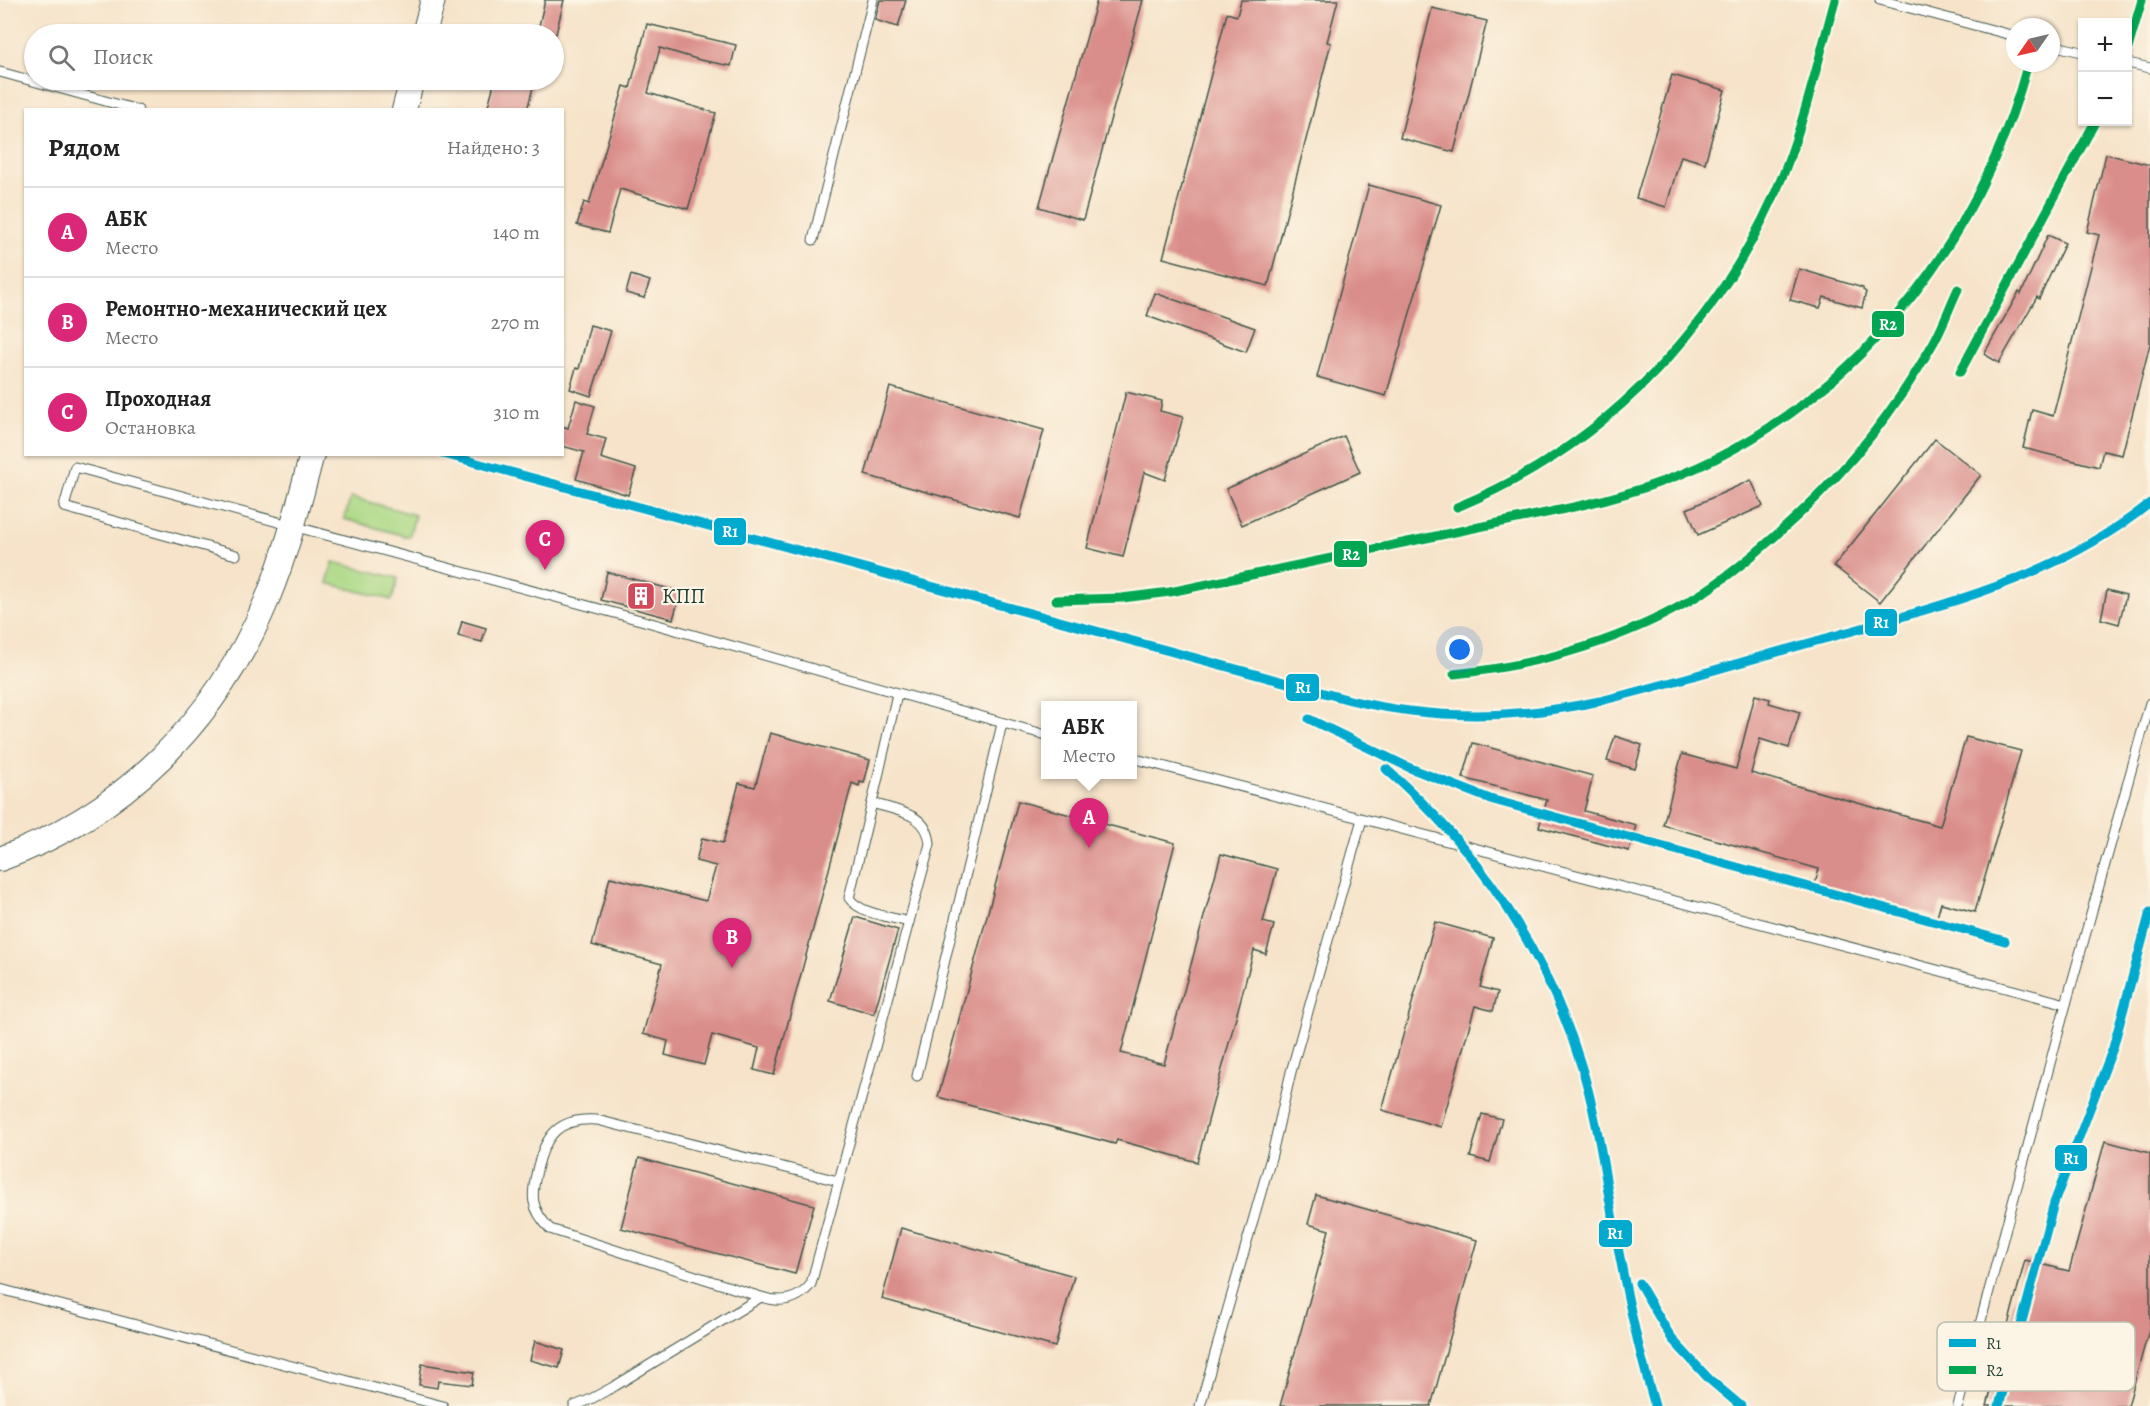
<!DOCTYPE html>
<html lang="ru">
<head>
<meta charset="utf-8">
<style>
	body { margin:0; font-family:Alegreya,serif; background:#f2f2f2; color:#222 }
	.controls { position:absolute; right:18px; top:18px; display:grid; overflow:hidden; border-radius:0px; box-shadow:0 2px 4px #0004 }
	.controls button { width:54px; height:54px; display:grid; place-items:center; padding:0; border:0; border-bottom:2px solid #e0e0e0; background:#fff; color:#222; font:30px sans-serif }
	.compass { position:absolute; left:2006px; top:18px; width:54px; height:54px; border-radius:50%; background:#fff; box-shadow:0 2px 4px #0004; rotate:236deg }
	.you { position:absolute; left:1460px; top:650px; width:21px; height:21px; margin:-15px; border:4px solid #fff; border-radius:50%; background:#1a73e8; box-shadow:0 0 0 9px #1a73e833 }
	.badge { display:grid; place-items:center; width:39px; height:39px; border-radius:50%; background:#db2777; color:#fff; font-size:20px; font-weight:700 }
	.pin { position:absolute; translate:-50% -50px; filter:drop-shadow(0 2px 3px #0008) }
	.pin::after { content:''; position:absolute; top:32px; width:21px; height:18px; background:inherit; clip-path:polygon(0 0,100% 0,50% 100%) }
	.popup { position:absolute; left:1041px; top:701px; width:96px; height:78px; box-sizing:border-box; display:grid; place-content:center; border-radius:0px; background:#fff; filter:drop-shadow(0 2px 4px #0005); font-size:20px; white-space:nowrap; color:#767676 }
	.popup b { font-size:22px; color:#222 }
	.popup::after { content:''; position:absolute; left:50%; top:100%; margin-left:-12px; border:12px solid transparent; border-top-color:#fff }
	.list { margin:0; padding:0; list-style:none }
	h2 { display:flex; justify-content:space-between; align-items:center; height:78px; margin:0; padding:0 24px; font-size:26px }
	h2 small { font-size:20px; font-weight:400; color:#767676 }
	.list li { display:grid; grid-template-columns:39px 1fr auto; gap:18px; align-items:center; box-sizing:border-box; height:90px; padding:0 24px; border-top:2px solid #e0e0e0 }
	.list b { display:block; font-size:22px; white-space:nowrap }
	.list p { margin:0; font-size:20px; white-space:nowrap; color:#767676 }
	.list em { font-size:20px; font-style:normal; color:#767676 }
	.icon { flex:none; width:33px; height:33px; fill:none; stroke:currentColor; stroke-width:2; stroke-linecap:round; stroke-linejoin:round }
	.map { position:relative; flex:none; width:2150px; height:1406px; overflow:hidden }
	.search { position:absolute; background:#fff; box-shadow:0 2px 4px #0004; left:24px; top:24px; width:540px; height:66px; display:flex; align-items:center; gap:15px; box-sizing:border-box; padding:0 21px; border-radius:33px; color:#767676; font-size:22px }
	.panel { position:absolute; background:#fff; box-shadow:0 2px 4px #0004; left:24px; top:108px; width:540px; height:348px; border-radius:0px }
	.map>svg:first-child { display:block }
	.green { fill:#abd884; stroke:#658a5c; stroke-width:1.5 }
	.building { fill:#da8e8b }
	.lines { fill:none; stroke-linecap:round; stroke-linejoin:round }
	.service-casing { stroke:#3f564a; stroke-width:11 }
	.tertiary-casing { stroke:#3f564a; stroke-width:26 }
	.service { stroke:#fff; stroke-width:9 }
	.tertiary { stroke:#fff; stroke-width:24 }
	.rail-1-casing { stroke:#fcf5e5; stroke-width:14 }
	.rail-2-casing { stroke:#fcf5e5; stroke-width:14 }
	.rail-1 { stroke:#00a9ce; stroke-width:9 }
	.rail-2 { stroke:#00a651; stroke-width:9 }
	.labels { text-anchor:middle; stroke-width:4.5; stroke-linejoin:round; paint-order:stroke }
	.poi-label { font-size:21px; fill:#1f3d34; stroke:#fcf5e5; text-anchor:start }
	.key { fill:#fcf5e5; stroke:#babeb0; stroke-width:1.5 }
	.key-label { font-size:16px; fill:#1f3d34 }
	.line-badge { stroke:#fcf5e5; stroke-width:2 }
	.badge-label { font-size:16px; text-anchor:middle; font-weight:bold; fill:#fff }
</style>
</head>
<body>
<div class="map">
<svg width="2150" height="1406" viewBox="0 0 2150 1406">
	<rect width="100%" height="100%" fill="#fcf5e5"/>
	<filter id="ink" filterUnits="userSpaceOnUse"><feTurbulence type="fractalNoise" baseFrequency=".0167" numOctaves="2"/><feDisplacementMap in="SourceGraphic" scale="12" xChannelSelector="R" yChannelSelector="G"/><feConvolveMatrix kernelMatrix="1 2 1 2 8 2 1 2 1" color-interpolation-filters="sRGB"/></filter>
	<filter id="wash" filterUnits="userSpaceOnUse"><feTurbulence type="fractalNoise" baseFrequency=".008" numOctaves="4" result="noise"/><feDisplacementMap in="SourceGraphic" scale="24" xChannelSelector="R" yChannelSelector="G"/><feGaussianBlur stdDeviation="1.35" result="paint"/><feColorMatrix in="noise" values="0 0 0 0 0 0 0 0 0 0 0 0 0 0 0 0 0 1.4 0 .05"/><feComposite in="paint" operator="in"/></filter>
	<g filter="url(#wash)">
		<rect width="100%" height="100%" fill="#f6e3c9"/>
		<g class="green">
			<path d="M351 497 415 515 409 537 344 519Z"/>
			<path d="M333 562 398 578 392 600 327 583Z"/>
		</g>
		<g id="blocks">
			<g class="building">
				<path d="M545 0H564L556 34H537Z"/>
				<path d="M880 0H906L898 27 875 20Z"/>
				<path d="M1097 0H1143L1083 220 1039 207Z"/>
				<path d="M1241 0H1338L1327 42 1331 43 1268 286 1163 258 1227 13 1237 16Z"/>
				<path d="M1432 8 1487 21 1454 152 1400 138Z"/>
				<path d="M647 24 736 45 731 66 700 60 660 48 648 93 716 113 688 209 620 189 608 233 577 225 584 202 589 204 624 86 630 88Z"/>
				<path d="M1672 75 1725 90 1705 163 1681 156 1666 207 1636 198Z"/>
				<path d="M495 80H535L527 110H487Z"/>
				<path d="M2106 154 2150 165V344L2122 455 2103 451 2099 467 2023 448 2032 410 2053 416 2099 235 2087 232Z"/>
				<path d="M1369 185 1441 205 1386 396 1317 377Z"/>
				<path d="M2048 235 2065 243 2039 299 2037 297 1999 363 1984 354 2019 292 2021 294Z"/>
				<path d="M1799 269 1863 288V290L1866 292 1862 308 1824 297 1820 308 1790 300Z"/>
				<path d="M631 275 650 281 644 298 626 293Z"/>
				<path d="M1155 293 1255 328 1246 352 1147 316Z"/>
				<path d="M590 325 611 331 591 396 570 389 576 368 579 369Z"/>
				<path d="M890 387 1044 430 1020 518 865 475Z"/>
				<path d="M1126 392 1162 401 1160 411 1183 417 1165 480 1144 472 1123 557 1087 548Z"/>
				<path d="M576 400 595 406 587 434 606 439 601 458 636 469 628 495 576 479 584 452 562 446V426L568 428Z"/>
				<path d="M1344 436 1360 472 1242 525 1226 489Z"/>
				<path d="M1935 439 1981 475 1880 602 1834 566Z"/>
				<path d="M1751 480 1763 506 1698 535 1687 509Z"/>
				<path d="M607 572 681 592 673 619 601 600Z"/>
				<path d="M2107 590 2126 595 2119 624 2101 619Z"/>
				<path d="M462 621 486 628 482 642 458 636Z"/>
				<path d="M1755 695 1770 699 1769 703 1800 712 1789 748 1760 739 1751 773 1940 826 1966 737 2021 751 1975 912 1941 903 1937 917 1815 884 1819 869 1663 825 1682 754 1736 769Z"/>
				<path d="M770 733 870 760 864 783 860 782 859 786 852 783 774 1075 754 1070 759 1048 712 1035 704 1065 665 1055 668 1041 643 1034 662 964 592 945 610 877 706 901 716 866 696 861 702 838 723 843 739 783 755 787Z"/>
				<path d="M1615 736 1642 745 1635 769 1607 761Z"/>
				<path d="M1473 743 1593 776 1584 811 1636 825 1629 851 1539 827 1547 800 1463 778Z"/>
				<path d="M1018 801 1175 843 1121 1053 1164 1064 1221 854 1277 869 1263 922 1274 925 1266 954 1254 950 1197 1162 1117 1140 1115 1144 938 1097Z"/>
				<path d="M855 917 898 930 874 1014 830 1001Z"/>
				<path d="M1435 922 1493 938 1480 987 1498 992 1493 1011 1475 1006 1441 1127 1382 1110Z"/>
				<path d="M1482 1114 1502 1119 1490 1162 1470 1157Z"/>
				<path d="M2105 1141 2150 1153V1326L2128 1406H1987L2025 1260 2069 1271Z"/>
				<path d="M639 1158 814 1205 795 1274 621 1228Z"/>
				<path d="M1316 1195 1477 1240 1431 1406H1280L1329 1230 1308 1224Z"/>
				<path d="M901 1228 1074 1276 1055 1347 882 1299Z"/>
				<path d="M535 1341 564 1350 559 1368 530 1360Z"/>
				<path d="M422 1364 474 1372 472 1385 438 1381 437 1388 419 1385Z"/>
			</g>
		</g>
	</g>
	<g filter="url(#ink)">
		<use href="#blocks" fill-opacity="0" stroke="#3f564a" stroke-width="1.5"/>
		<g class="lines">
			<g class="service-casing">
				<g id="service">
					<path d="M1880 0 2015 36"/>
					<path d="M2051 45 2082 52"/>
					<path d="M2128 63 2150 68"/>
					<path d="M0 72 138 110"/>
					<path d="M813 240 873 0"/>
					<path d="M236 555 64 507 75 467 644 621 1046 735"/>
					<path d="M1132 758 2066 1004"/>
					<path d="M872 803 849 898C860 914 891 917 909 922"/>
					<path d="M917 1076 1002 724"/>
					<path d="M0 1289 443 1406"/>
					<path d="M761 1297 550 1229C530 1208 531 1196 537 1170 545 1135 559 1117 597 1120L838 1181"/>
					<path d="M574 1406 589 1400 615 1386 761 1297C780 1303 798 1301 811 1284L930 844C928 813 897 811 872 803L897 694"/>
					<path d="M1200 1406 1272 1154 1291 1072 1362 819"/>
					<path d="M1958 1406 2066 1004 2150 703"/>
				</g>
			</g>
			<g class="tertiary-casing">
				<g id="tertiary">
					<path d="M424 34 433 0"/>
					<path d="M404 110 412 80"/>
					<path d="M0 859C123 815 216 721 266 602 286 554 299 504 312 454"/>
				</g>
			</g>
			<use href="#service" class="service"/>
			<use href="#tertiary" class="tertiary"/>
			<g class="rail-1-casing">
				<g id="rail-1">
					<path d="M444 454 1350 700C1432 720 1518 719 1600 701 1674 683 1747 660 1820 640 1934 607 2055 580 2150 503"/>
					<path d="M1309 719 1410 768 1490 799 2005 941"/>
					<path d="M1386 769C1477 847 1546 951 1581 1065 1595 1109 1602 1157 1610 1203 1622 1271 1635 1339 1655 1406"/>
					<path d="M1639 1283 1672 1339 1709 1379 1741 1406"/>
					<path d="M1999 1406 2054 1203 2113 1048 2150 912"/>
				</g>
			</g>
			<g class="rail-2-casing">
				<g id="rail-2">
					<path d="M2128 48 2142 0"/>
					<path d="M1960 372 2095 122"/>
					<path d="M1457 507C1608 446 1725 320 1785 170 1806 115 1819 57 1835 0"/>
					<path d="M1056 600 1122 598 1170 592 1560 510C1613 499 1667 483 1715 459 1872 380 1983 231 2028 63"/>
					<path d="M1454 674C1541 665 1630 639 1704 592 1737 570 1767 544 1796 517 1851 466 1894 412 1931 347 1942 329 1949 308 1958 289"/>
				</g>
			</g>
			<use href="#rail-1" class="rail-1"/>
			<use href="#rail-2" class="rail-2"/>
		</g>
	</g>
	<defs>
		<g id="building-square" transform="scale(1.5)"><rect x="-9" y="-9" width="18" height="18" rx="4" fill="#d1495b" stroke="#fcf5e5"/><path d="M-4-6H4V6H1V3H-1V6H-4ZM-2.5-4.3h1.7v1.8h-1.7ZM.8-4.3h1.7v1.8H.8ZM-2.5-1h1.7V.8h-1.7ZM.8-1h1.7V.8H.8Z" fill="#fff"/></g>
	</defs>
	<g fill-rule="evenodd">
		<use href="#building-square" x="641" y="596"/>
	</g>
	<g class="labels">
		<g class="poi-label">
			<text x="662" y="603">КПП</text>
		</g>
	</g>
	<rect x="1937" y="1322" width="198" height="69" rx="9" class="key"/>
	<rect x="1949" y="1339" width="27" height="8" fill="#00a9ce"/>
	<rect x="1949" y="1366" width="27" height="8" fill="#00a651"/>
	<g class="key-label">
		<text x="1986" y="1349">R1</text>
		<text x="1986" y="1376">R2</text>
	</g>
	<g class="line-badge">
		<rect x="1871" y="310" width="34" height="28" rx="6" fill="#00a651"/>
		<rect x="713" y="517" width="34" height="29" rx="6" fill="#00a9ce"/>
		<rect x="1333" y="540" width="35" height="28" rx="6" fill="#00a651"/>
		<rect x="1864" y="608" width="34" height="29" rx="6" fill="#00a9ce"/>
		<rect x="1285" y="673" width="35" height="29" rx="6" fill="#00a9ce"/>
		<rect x="2054" y="1144" width="34" height="28" rx="6" fill="#00a9ce"/>
		<rect x="1598" y="1219" width="35" height="29" rx="6" fill="#00a9ce"/>
	</g>
	<g class="badge-label">
		<text x="1888" y="330">R2</text>
		<text x="730" y="537">R1</text>
		<text x="1351" y="560">R2</text>
		<text x="1881" y="628">R1</text>
		<text x="1303" y="693">R1</text>
		<text x="2071" y="1164">R1</text>
		<text x="1615" y="1239">R1</text>
	</g>
</svg>
<div class="controls">
<button>+</button>
<button>−</button>
</div>
<svg class="compass" viewBox="-18 -18 36 36"><path d="M0-13l5 13h-10z" fill="#e53935"/><path d="M0 13l5-13h-10z" fill="#767676"/></svg>
<div class="you"></div>
<div class="pin badge" style="left:1089px;top:848px">A</div>
<div class="popup"><b>АБК</b>Место</div>
<div class="pin badge" style="left:732px;top:968px">B</div>
<div class="pin badge" style="left:545px;top:570px">C</div>
<div class="search"><svg class="icon" aria-label="search" viewBox="0 0 24 24"><circle cx="10" cy="10" r="6"/><path d="M15 15l6 6"/></svg>Поиск</div>
<section class="panel">
<h2>Рядом<small>Найдено: 3</small></h2>
<ul class="list">
<li><span class="badge">A</span><div><b>АБК</b><p>Место</p></div><em>140 m</em></li>
<li><span class="badge">B</span><div><b>Ремонтно-механический цех</b><p>Место</p></div><em>270 m</em></li>
<li><span class="badge">C</span><div><b>Проходная</b><p>Остановка</p></div><em>310 m</em></li>
</ul>
</section>
</div>
</body>
</html>
